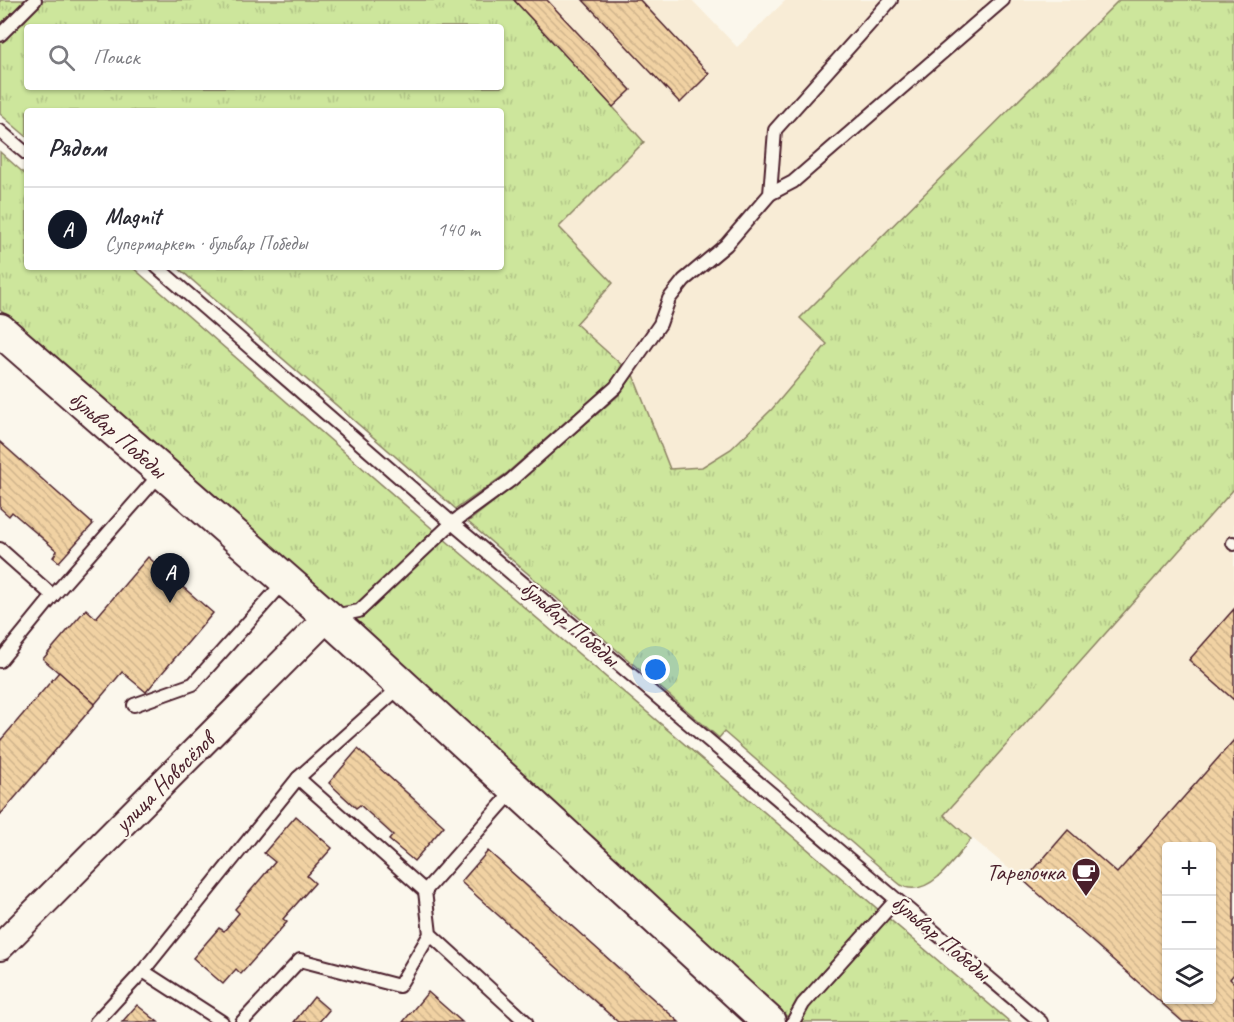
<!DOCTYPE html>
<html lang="ru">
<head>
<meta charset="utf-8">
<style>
	body { margin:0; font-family:Caveat,sans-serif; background:#f2f2f3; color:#2b2b33 }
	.controls { position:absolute; right:18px; bottom:18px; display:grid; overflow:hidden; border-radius:6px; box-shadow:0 2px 4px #0004 }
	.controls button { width:54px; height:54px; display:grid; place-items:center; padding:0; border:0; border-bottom:2px solid #e1e1e2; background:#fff; color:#2b2b33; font:30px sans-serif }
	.you { position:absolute; left:656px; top:670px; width:21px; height:21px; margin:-15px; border:4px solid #fff; border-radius:50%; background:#1a73e8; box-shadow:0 0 0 9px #1a73e833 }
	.badge { display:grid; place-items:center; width:39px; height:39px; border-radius:50%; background:#111827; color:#fff; font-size:20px; font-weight:700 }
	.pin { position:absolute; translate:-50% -50px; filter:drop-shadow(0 2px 3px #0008) }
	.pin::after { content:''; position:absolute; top:32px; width:21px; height:18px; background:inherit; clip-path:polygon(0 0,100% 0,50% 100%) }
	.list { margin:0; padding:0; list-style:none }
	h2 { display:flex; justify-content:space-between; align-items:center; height:78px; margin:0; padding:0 24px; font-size:26px }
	h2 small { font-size:20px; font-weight:400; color:#7c7c81 }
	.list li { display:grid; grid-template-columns:39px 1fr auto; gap:18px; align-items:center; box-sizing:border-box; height:84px; padding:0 24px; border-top:2px solid #e1e1e2 }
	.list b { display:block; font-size:22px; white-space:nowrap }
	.list p { margin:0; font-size:20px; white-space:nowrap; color:#7c7c81 }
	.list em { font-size:20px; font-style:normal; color:#7c7c81 }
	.icon { flex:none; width:33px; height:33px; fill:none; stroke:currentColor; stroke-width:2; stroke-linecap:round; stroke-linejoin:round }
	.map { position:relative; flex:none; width:1234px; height:1022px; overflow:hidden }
	.search { position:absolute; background:#fff; box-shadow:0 2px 4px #0004; left:24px; top:24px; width:480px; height:66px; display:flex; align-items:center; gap:15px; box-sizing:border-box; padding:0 21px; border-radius:6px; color:#7c7c81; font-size:22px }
	.panel { position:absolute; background:#fff; box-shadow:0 2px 4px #0004; left:24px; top:108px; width:480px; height:162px; border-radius:6px }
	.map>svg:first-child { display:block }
	.built { fill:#f8ecd6; fill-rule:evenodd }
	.grass { fill:url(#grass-tufts); stroke:#8c8264; stroke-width:1.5; fill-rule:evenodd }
	.building { fill:url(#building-back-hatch); stroke:#4a1f2b; stroke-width:1.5; fill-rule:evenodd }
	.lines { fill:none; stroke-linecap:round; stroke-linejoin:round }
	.service-casing { stroke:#4a1f2b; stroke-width:16 }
	.minor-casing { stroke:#4a1f2b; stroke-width:30 }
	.tertiary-casing { stroke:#4a1f2b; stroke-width:36 }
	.service { stroke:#fbf7ec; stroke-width:12 }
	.minor { stroke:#fbf7ec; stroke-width:26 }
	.tertiary { stroke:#fbf7ec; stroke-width:32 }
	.labels { text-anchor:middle; stroke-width:4.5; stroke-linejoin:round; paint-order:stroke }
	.street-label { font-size:24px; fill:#4a1f2b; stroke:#fbf7ec }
	.poi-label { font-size:24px; fill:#4a1f2b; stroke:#fbf7ec; text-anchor:end }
</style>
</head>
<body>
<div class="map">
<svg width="1234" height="1022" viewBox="0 0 1234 1022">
	<defs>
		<pattern id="grass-tufts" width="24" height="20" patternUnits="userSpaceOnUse" patternTransform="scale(1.5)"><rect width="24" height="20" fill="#cde69c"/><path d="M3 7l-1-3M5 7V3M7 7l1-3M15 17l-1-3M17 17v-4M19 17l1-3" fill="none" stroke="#b2c587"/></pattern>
		<pattern id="building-back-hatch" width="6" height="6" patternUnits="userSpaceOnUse" patternTransform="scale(1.5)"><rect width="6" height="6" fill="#f1d2a3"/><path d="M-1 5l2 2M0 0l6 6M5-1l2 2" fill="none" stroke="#d0b48c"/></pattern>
	</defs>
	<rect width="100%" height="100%" fill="#fbf7ec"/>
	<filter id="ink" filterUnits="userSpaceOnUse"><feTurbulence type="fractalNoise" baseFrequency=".0167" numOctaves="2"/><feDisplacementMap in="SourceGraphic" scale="12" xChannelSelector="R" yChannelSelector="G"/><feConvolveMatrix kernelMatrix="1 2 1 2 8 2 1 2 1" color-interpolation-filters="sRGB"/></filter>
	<g filter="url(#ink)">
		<g class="built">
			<path d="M514 0H692L737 47 786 0H1119L800 317 827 343 772 409 731 449 702 467 670 469 633 375 576 324 613 283 559 227 643 142 613 107Z"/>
			<path d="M1234 489V1022H1183L1024 881 944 815ZM1166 846H1212V1000H1166Z"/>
		</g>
		<g class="grass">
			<path d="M0 0H514L613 107 644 142 559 227 613 283 576 324 623 366 611 382 507 473 456 509 177 267H501V111H27V137L0 114ZM27 27H501V87H27Z"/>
			<path d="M1119 0H1234V489L944 815 971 839C957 856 932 896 905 887 902 886 899 884 897 882L724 732 719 738 468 522 515 485 620 394 633 375 670 469 702 467 731 449 772 409 827 344 800 318Z"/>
			<path d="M0 152 27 176V267H132L436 532 1010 1022H793L331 601 0 310Z"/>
		</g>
		<g class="building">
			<path d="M514 0H547L631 90 613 107Z"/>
			<path d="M583 0H640L709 74 680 103Z"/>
			<path d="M0 442 93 524 59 562 53 557 57 551 12 512 9 516 0 508Z"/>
			<path d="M148 557 213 613 146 692 122 672 95 704 43 659 86 609 96 618Z"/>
			<path d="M1234 609V700L1189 660Z"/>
			<path d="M59 672 95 704 0 815V741Z"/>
			<path d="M1234 740V974L1230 979 1234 983V1022H1183L1024 881 1068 830 1117 873ZM1166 846H1212V1000H1166Z"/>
			<path d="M358 749 444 826 414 861 389 840 393 835 360 805 356 808 329 783Z"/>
			<path d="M296 816 332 848 307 876 315 883 283 919 287 922 241 974 236 969 223 984 193 958 219 928 224 931 239 913 235 909 275 862 264 853Z"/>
			<path d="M488 851 679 1022H618L461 882Z"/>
			<path d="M428 992 462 1022H403Z"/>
			<path d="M314 997 329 1010 319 1022H294Z"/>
			<path d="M137 1005 158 1022H122Z"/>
		</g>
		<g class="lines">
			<g class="service-casing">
				<g id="service">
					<path d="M0 35 35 0"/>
					<path d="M0 131 27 154"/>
					<path d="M770 194 793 182 1003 0"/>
					<path d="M157 267 452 523 1041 1022"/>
					<path d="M1233 543 1234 544"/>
					<path d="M0 549 53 596 0 661"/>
					<path d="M53 596 161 473"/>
					<path d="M333 616 359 611 452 523 511 480 616 387 660 324 669 299 684 280 726 245 770 194 775 130 891 0"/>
					<path d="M134 705 193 684 285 581"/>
					<path d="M298 778 425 891"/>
					<path d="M515 789 425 891 430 934 526 1022"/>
					<path d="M143 971 222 1022"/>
					<path d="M96 1022 143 971 298 778 401 686"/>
					<path d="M242 1022 300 960 399 986 430 934"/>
					<path d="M793 1022 803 1004 896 900"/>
				</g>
			</g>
			<g class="minor-casing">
				<path id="minor" d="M0 947 328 617"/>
			</g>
			<g class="tertiary-casing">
				<path id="tertiary" d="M0 330 328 617 769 1022"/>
			</g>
			<use href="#service" class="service"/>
			<use href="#minor" class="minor"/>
			<use href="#tertiary" class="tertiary"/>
		</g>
	</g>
	<defs>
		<g id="cafe-pin" transform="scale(1.5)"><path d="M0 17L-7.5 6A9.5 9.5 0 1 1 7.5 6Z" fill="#4a1f2b" stroke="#fbf7ec"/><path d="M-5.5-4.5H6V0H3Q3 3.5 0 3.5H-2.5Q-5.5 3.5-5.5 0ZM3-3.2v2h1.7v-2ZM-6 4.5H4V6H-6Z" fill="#fff"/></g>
	</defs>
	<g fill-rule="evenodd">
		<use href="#cafe-pin" x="1086" y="872"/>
	</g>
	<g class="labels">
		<g class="street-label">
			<text transform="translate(118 434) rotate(41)" y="8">бульвар Победы</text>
			<text transform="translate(570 623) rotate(40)" y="8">бульвар Победы</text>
			<text transform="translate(164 782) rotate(-45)" y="8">улица Новосёлов</text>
			<text transform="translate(941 937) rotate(40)" y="8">бульвар Победы</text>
		</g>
		<g class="poi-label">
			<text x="1065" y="880">Тарелочка</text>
		</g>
	</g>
</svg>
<div class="controls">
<button>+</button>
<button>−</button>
<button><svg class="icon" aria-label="layers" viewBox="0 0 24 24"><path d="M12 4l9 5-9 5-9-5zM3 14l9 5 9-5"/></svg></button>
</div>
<div class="you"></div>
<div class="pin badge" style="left:170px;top:603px">A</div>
<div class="search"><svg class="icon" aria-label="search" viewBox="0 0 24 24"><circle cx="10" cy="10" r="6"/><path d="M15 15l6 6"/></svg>Поиск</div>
<section class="panel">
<h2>Рядом<small></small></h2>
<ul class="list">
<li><span class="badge">A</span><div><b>Magnit</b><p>Супермаркет · бульвар Победы</p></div><em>140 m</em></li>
</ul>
</section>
</div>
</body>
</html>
